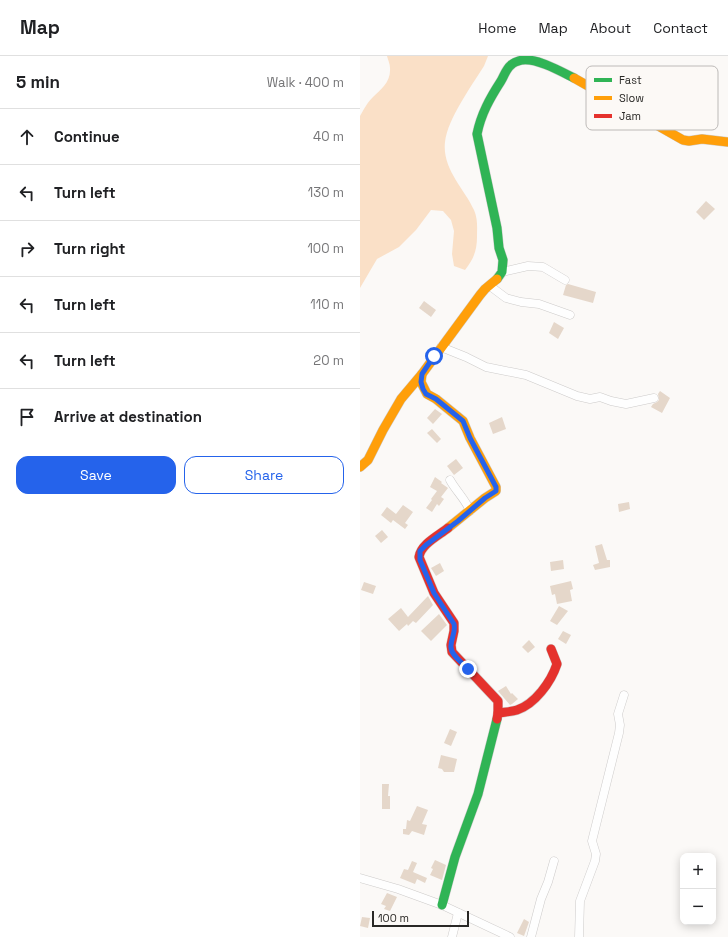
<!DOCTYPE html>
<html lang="en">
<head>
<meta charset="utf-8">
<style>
	body { margin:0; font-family:"Space Grotesk",sans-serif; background:#f2f2f2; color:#202124 }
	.controls { position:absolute; right:12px; bottom:12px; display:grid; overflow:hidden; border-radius:8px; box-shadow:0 2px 10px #0003 }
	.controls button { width:36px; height:36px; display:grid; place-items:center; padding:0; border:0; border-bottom:1px solid #e0e0e0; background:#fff; color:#202124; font:20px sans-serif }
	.scale { position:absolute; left:12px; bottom:10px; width:97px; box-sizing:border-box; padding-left:4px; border:2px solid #292826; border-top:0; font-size:11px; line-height:14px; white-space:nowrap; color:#292826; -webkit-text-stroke:3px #fcf9f6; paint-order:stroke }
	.stop { position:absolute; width:12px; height:12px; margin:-9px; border:3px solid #2563eb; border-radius:50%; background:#fff }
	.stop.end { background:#2563eb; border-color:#fff; box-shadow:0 1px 4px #0008 }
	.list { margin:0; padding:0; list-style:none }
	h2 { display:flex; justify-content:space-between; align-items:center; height:52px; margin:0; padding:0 16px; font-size:17px }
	h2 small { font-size:13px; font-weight:400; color:#757577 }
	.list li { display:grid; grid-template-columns:26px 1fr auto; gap:12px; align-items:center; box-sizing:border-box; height:56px; padding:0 16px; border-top:1px solid #e0e0e0 }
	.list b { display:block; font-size:15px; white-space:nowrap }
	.list em { font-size:13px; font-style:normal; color:#757577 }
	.actions { display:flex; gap:8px; padding:12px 16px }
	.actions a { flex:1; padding:9px 0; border:1px solid #2563eb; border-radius:12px; text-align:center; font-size:14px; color:#2563eb }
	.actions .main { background:#2563eb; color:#fff }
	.icon { flex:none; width:22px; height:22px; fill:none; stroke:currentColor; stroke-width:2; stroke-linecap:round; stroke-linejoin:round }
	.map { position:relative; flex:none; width:368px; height:881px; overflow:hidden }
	header { display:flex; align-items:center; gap:24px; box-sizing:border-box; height:56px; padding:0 20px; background:#fff; border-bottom:1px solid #e0e0e0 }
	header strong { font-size:19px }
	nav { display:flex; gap:22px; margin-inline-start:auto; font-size:14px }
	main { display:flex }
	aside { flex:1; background:#fff }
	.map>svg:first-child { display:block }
	.green { fill:#fae0c7 }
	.building { fill:#e5d7ca }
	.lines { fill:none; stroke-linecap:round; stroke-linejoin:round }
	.street-casing { stroke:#cdcbca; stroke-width:9 }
	.fast-casing { stroke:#cdcbca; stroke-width:10 }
	.slow-casing { stroke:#cdcbca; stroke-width:10 }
	.jam-casing { stroke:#cdcbca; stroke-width:10 }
	.street { stroke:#fefefe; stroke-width:8 }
	.fast { stroke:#30b455; stroke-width:9 }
	.slow { stroke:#ff9f0a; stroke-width:9 }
	.jam { stroke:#e5322d; stroke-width:9 }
	.route { stroke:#2563eb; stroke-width:5 }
	.key { fill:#fcf9f6; stroke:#bdbab8; stroke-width:1 }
	.key-label { font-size:11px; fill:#292826 }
</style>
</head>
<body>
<header>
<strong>Map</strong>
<nav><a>Home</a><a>Map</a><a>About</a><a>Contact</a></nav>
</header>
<main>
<aside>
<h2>5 min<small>Walk · 400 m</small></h2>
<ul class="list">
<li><svg class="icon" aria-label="ahead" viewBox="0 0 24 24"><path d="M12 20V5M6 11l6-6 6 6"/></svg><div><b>Continue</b></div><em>40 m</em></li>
<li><svg class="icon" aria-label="left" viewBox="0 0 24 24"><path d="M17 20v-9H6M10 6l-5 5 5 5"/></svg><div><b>Turn left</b></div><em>130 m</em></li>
<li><svg class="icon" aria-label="right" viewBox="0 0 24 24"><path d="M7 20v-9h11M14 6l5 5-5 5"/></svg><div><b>Turn right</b></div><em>100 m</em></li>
<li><svg class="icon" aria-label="left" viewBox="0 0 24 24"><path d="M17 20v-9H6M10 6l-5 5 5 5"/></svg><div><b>Turn left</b></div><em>110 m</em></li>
<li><svg class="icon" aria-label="left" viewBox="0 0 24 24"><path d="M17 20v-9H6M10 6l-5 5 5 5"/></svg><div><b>Turn left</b></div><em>20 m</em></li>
<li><svg class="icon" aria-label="arrive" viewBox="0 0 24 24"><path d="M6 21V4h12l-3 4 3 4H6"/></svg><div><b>Arrive at destination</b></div></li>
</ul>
<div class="actions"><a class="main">Save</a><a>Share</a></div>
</aside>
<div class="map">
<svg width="368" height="881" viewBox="0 0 368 881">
	<rect width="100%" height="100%" fill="#fbf9f7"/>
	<path class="green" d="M27 0H128L124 10C111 31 88 62 85 86 82 113 104 132 114 154 118 163 117 172 117 181 117 195 113 204 105 214L94 210 92 198 94 175 91 164 83 155 71 154 56 174 39 191 17 203 0 232V60C4 53 7 47 13 41 21 33 31 26 30 12 30 8 28 4 27 0Z"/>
	<g class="building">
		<path d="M346 145 355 153 344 164 336 156Z"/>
		<path d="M208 228 236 236 233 247 203 239 206 229Z"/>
		<path d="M64 245 76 254 71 261 59 252Z"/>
		<path d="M194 266 204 272 198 283 189 277Z"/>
		<path d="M300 335 310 342 302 357 291 351 293 348 297 346 299 344 298 338Z"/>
		<path d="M75 353 82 358 73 368 67 362Z"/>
		<path d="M142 361 146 373 133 378 129 367Z"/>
		<path d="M72 373 81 383 77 387 67 377Z"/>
		<path d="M96 403 103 412 94 419 87 410Z"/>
		<path d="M75 421 82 426 81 427 88 432 81 441 84 443 79 450 77 448 72 456 66 452 72 444 71 443 77 435 70 431Z"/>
		<path d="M269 446 270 453 259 456 258 448Z"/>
		<path d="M43 449 53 456 45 467 48 469 45 473 33 464 31 467 21 459 27 451 36 458Z"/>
		<path d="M22 474 28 481 21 487 15 480Z"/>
		<path d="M242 488 247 504H250V511L235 514 233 509 239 507 235 490Z"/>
		<path d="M203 504 204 513 191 515 190 506Z"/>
		<path d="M80 507 84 515 76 520 71 512Z"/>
		<path d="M211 525 213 533 210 534 212 545 197 548 195 538 192 539 190 530Z"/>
		<path d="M4 526 16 530 13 538 1 534Z"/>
		<path d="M68 540 73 549 56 567 53 565 48 570 47 568 39 575 28 563 41 552 48 561Z"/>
		<path d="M199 550 208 555 197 569 190 565Z"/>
		<path d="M79 558 87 569 71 585 61 575Z"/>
		<path d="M203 575 211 579 206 588 198 583Z"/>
		<path d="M169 584 175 591 168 597 162 591Z"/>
		<path d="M146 630 151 638 152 637 158 643 152 648 150 649 138 635Z"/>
		<path d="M90 673 97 676 91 690 84 687Z"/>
		<path d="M81 699 97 703 94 716H84L82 713 78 712Z"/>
		<path d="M22 728H29L28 740H30V753H22Z"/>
		<path d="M57 750 68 754 62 768 67 769 64 779 52 775 49 779 43 778V773H46L47 764 50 765Z"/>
		<path d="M75 804 86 809 82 824 70 819 73 813 71 812Z"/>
		<path d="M52 805 57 807 53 816 67 822 65 827 57 823 55 828 40 822 44 813 48 814Z"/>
		<path d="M27 837 37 841 30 855 24 853 26 850 21 848Z"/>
		<path d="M2 861 10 862 8 872 0 870Z"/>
		<path d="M164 863 169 866 164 880 157 877Z"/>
	</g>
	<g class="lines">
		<g class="street-casing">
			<g id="street">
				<path d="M142 216 168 210 183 211 205 224"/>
				<path d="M130 230 146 242 161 246 179 248 210 259"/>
				<path d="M81 291 106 301 126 311 166 319 217 340 230 343 240 341 251 345 266 348 294 342"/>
				<path d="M90 424C96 435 106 444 110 455"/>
				<path d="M0 822 38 833 82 849 150 881"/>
				<path d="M92 881 98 857"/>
				<path d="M171 881 181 843 188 826 194 805"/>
				<path d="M219 881 220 845 235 805 236 798 232 785 259 677 260 669 258 658 264 639"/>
			</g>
		</g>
		<g class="fast-casing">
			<g id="fast">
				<path d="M137 223 142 216 143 204 139 192 137 172 117 78C121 58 130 42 141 25 144 20 146 13 151 9 153 7 158 5 162 4 177 2 200 15 214 22"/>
				<path d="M82 849 95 801 118 738 137 663"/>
			</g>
		</g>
		<g class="slow-casing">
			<g id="slow">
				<path d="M214 22 323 84 329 85 342 83 368 86"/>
				<path d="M62 318 61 326 67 338 76 343 103 365 110 382 136 431V435L125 442 88 472"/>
				<path d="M0 411 8 404 23 374 41 343 62 318 120 239 125 233 137 223"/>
			</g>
		</g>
		<g class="jam-casing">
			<g id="jam">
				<path d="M88 472C78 480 61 488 59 501L74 537 94 567V575L91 589 92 596 138 645V657"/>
				<path d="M137 663 138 657C144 656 151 656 157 654 175 648 191 626 197 608L191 593"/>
			</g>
		</g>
		<use href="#street" class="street"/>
		<use href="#fast" class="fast"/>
		<use href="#slow" class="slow"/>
		<use href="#jam" class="jam"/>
	</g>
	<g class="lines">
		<path class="route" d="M74 300 62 318 61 326 63 333 66 338 76 343 103 365 110 382 136 431V435L125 442 98 465 66 489 60 495V504L74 537 94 568C96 576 91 582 91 590 90 599 103 607 108 613"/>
	</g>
	<rect x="226" y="10" width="132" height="64" rx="6" class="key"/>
	<rect x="234" y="22" width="18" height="4" fill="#30b455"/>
	<rect x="234" y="40" width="18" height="4" fill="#ff9f0a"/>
	<rect x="234" y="58" width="18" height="4" fill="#e5322d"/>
	<g class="key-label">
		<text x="259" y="28">Fast</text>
		<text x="259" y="46">Slow</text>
		<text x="259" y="64">Jam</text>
	</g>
</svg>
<div class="controls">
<button>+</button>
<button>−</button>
</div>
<div class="scale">100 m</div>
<div class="stop" style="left:74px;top:300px"></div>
<div class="stop end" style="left:108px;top:613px"></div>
</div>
</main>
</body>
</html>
